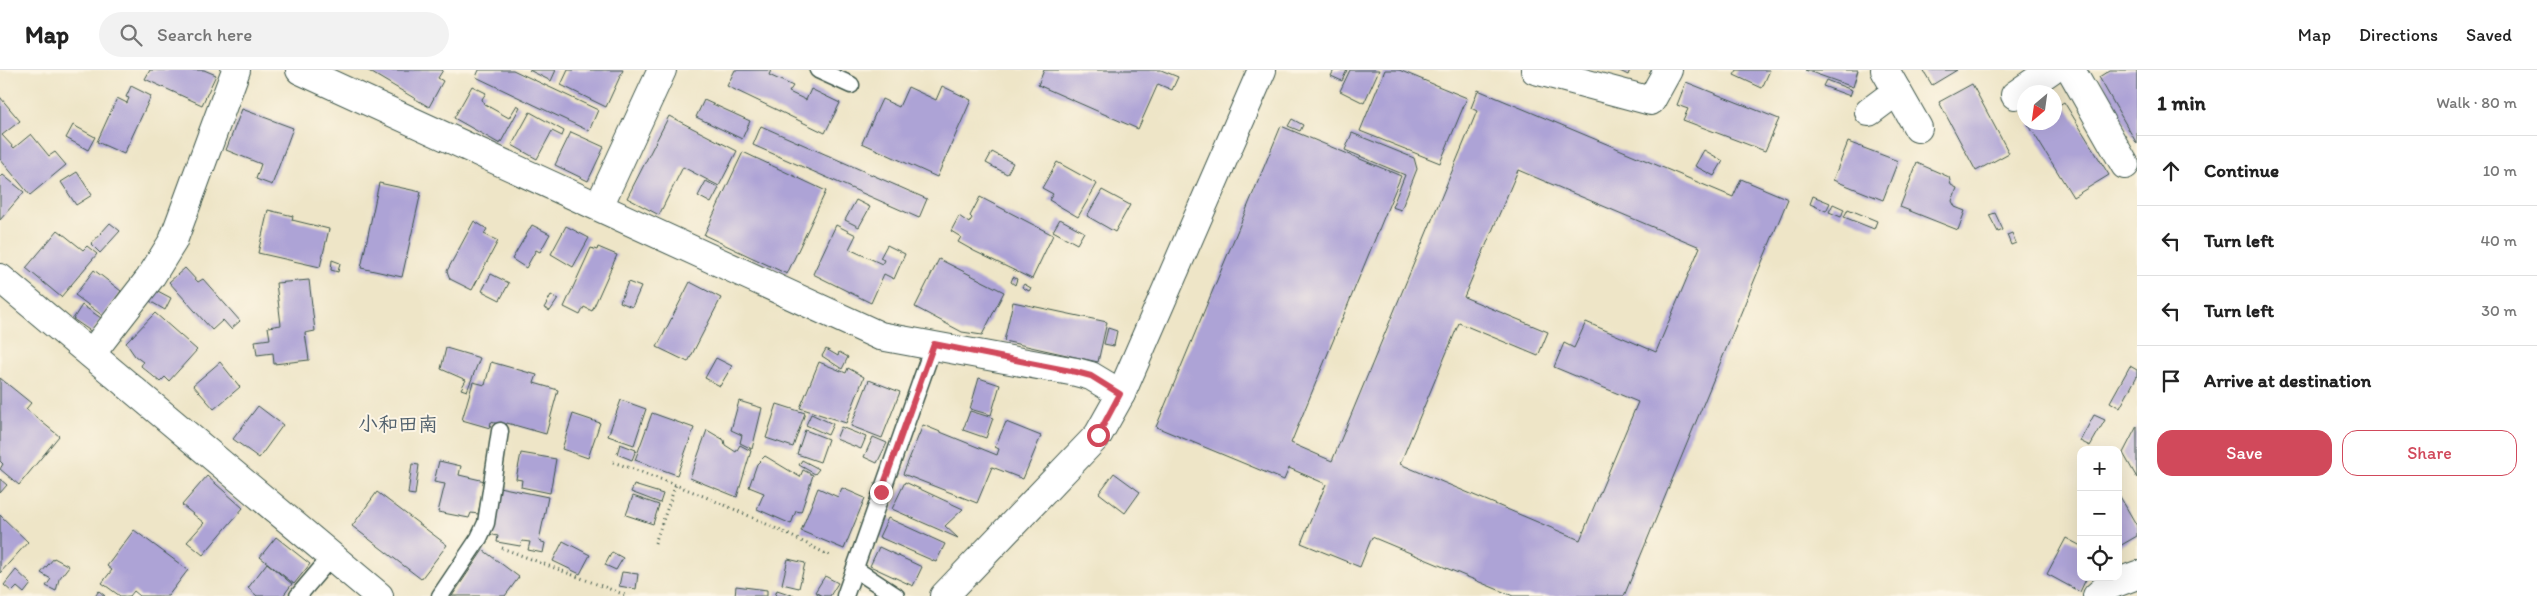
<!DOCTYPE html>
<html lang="en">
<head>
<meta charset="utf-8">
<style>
	body { margin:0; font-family:Itim,"Klee One",sans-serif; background:#f2f2f2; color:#222 }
	.controls { position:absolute; right:15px; bottom:15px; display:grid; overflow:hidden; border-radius:10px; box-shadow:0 5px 20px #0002 }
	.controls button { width:45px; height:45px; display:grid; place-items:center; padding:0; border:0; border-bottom:1px solid #e0e0e0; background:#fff; color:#222; font:25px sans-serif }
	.compass { position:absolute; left:2017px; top:15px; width:45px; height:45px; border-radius:50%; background:#fff; box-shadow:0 5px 20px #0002; rotate:209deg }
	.stop { position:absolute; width:15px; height:15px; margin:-11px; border:4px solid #d1495b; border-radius:50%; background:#fff }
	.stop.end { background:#d1495b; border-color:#fff; box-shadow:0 1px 5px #0008 }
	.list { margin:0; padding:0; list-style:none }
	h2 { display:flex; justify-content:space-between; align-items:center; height:65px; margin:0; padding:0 20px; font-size:21px }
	h2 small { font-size:16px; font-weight:400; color:#767676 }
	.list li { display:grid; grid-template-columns:32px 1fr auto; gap:15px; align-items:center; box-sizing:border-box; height:70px; padding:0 20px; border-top:1px solid #e0e0e0 }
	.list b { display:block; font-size:19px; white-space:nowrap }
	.list em { font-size:16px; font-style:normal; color:#767676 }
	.actions { display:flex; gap:10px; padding:15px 20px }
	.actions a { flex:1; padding:11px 0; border:1px solid #d1495b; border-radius:15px; text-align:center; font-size:18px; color:#d1495b }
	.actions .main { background:#d1495b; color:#fff }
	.icon { flex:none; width:28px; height:28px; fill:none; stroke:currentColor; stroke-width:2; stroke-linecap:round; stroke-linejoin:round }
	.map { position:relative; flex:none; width:2137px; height:526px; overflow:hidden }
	header { display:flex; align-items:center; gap:30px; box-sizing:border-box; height:70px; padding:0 25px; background:#fff; border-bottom:1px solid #e0e0e0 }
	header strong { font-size:24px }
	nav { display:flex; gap:28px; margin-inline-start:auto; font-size:18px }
	.search { width:350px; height:45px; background:#f2f2f2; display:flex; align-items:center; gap:12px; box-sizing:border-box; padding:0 18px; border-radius:28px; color:#767676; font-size:19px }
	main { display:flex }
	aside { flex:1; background:#fff }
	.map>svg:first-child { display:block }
	.building { fill:#ada3d6; fill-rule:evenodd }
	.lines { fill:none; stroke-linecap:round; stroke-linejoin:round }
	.lane-casing { stroke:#3e564a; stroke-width:19 }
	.street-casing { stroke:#3e564a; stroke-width:30 }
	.secondary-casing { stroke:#3e564a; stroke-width:30 }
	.path { stroke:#3e564a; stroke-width:3; stroke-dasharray:1 4; stroke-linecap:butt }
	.lane { stroke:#fff; stroke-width:16 }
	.street { stroke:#fff; stroke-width:28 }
	.secondary { stroke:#fff; stroke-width:28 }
	.route { stroke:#d1495b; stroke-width:6 }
	.labels { text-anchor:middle; stroke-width:4; stroke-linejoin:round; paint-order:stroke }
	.quarter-label { font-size:20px; font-weight:bold; fill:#51616d; stroke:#fcf5e5 }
</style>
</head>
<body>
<header>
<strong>Map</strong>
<div class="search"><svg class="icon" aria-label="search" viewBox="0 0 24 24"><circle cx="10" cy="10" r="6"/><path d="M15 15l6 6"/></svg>Search here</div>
<nav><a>Map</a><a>Directions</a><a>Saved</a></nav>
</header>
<main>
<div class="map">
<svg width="2137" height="526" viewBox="0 0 2137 526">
	<rect width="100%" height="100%" fill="#fcf5e5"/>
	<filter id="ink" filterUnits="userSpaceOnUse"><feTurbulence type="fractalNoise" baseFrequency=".02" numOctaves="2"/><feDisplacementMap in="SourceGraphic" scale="10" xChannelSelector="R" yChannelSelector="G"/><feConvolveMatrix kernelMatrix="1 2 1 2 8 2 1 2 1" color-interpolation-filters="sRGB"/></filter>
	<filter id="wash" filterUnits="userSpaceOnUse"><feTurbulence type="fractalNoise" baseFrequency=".0096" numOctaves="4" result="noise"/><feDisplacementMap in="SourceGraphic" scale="20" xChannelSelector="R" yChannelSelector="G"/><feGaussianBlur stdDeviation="1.12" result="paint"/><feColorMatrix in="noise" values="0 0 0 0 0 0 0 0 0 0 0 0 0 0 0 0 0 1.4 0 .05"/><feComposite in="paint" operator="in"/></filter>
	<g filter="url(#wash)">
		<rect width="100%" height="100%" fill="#eee5c7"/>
		<g id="blocks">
			<g class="building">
				<path d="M150 0H204L216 5 202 35 145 9Z"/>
				<path d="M367 0H443L438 8 443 11 429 37Z"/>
				<path d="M479 0H513L598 40 589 61 476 7Z"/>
				<path d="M529 0H556L551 11Z"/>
				<path d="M568 0H623L606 37 561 15Z"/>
				<path d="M735 0H771L769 5 793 16 789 22 806 30 811 19 840 33 825 63 727 16Z"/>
				<path d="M1044 0H1161L1178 7 1172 20 1158 14 1138 59 1038 15Z"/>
				<path d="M1334 0H1347L1342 11 1331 6Z"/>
				<path d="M1350 0H1379L1364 33 1340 21Z"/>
				<path d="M1385 0H1399L1467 28 1440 93 1360 61Z"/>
				<path d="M1618 0H1630L1628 5Z"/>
				<path d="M1737 0H1770L1762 18 1734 5Z"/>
				<path d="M1805 0H1858L1853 17Z"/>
				<path d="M1923 0H1957L1932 15Z"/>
				<path d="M2110 0H2137V74L2099 7Z"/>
				<path d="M1826 10 1852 20 1850 26 1823 16Z"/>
				<path d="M1686 12 1779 49 1765 81 1683 50 1688 39 1677 35Z"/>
				<path d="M1972 14 2009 83 1976 101 1939 32Z"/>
				<path d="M131 16 151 26 124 84 97 72 117 28 127 33 129 28 126 27Z"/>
				<path d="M472 16 486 23 482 29 484 34 509 48 517 35 520 37 500 74 454 48Z"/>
				<path d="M942 16 971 30 937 107 862 73 882 29 899 37 908 17 936 30Z"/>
				<path d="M1478 20 1733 127 1741 109 1788 129 1624 526H1513L1372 467 1360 497 1301 473 1326 414 1289 398 1284 410 1156 357 1281 56 1401 106 1291 373 1332 391 1477 41 1471 38ZM1518 100 1700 177 1656 282 1586 252 1574 278 1564 273 1554 297 1638 332 1580 470 1400 394 1459 253 1538 286 1548 262 1464 227Z"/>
				<path d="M0 27 20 51 2 65 14 78 31 64 49 86 55 82 66 95 30 125 0 89Z"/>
				<path d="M704 30 750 51 742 69 696 47Z"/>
				<path d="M2064 32 2109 105 2073 127 2028 54 2054 52V38Z"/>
				<path d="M242 39 293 58 272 115 256 109 261 94 226 80Z"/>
				<path d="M530 42 564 61 562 66 552 61 537 89 512 75Z"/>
				<path d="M669 46 737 81 719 116 683 97 659 145 627 128Z"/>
				<path d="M1292 49 1303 55 1300 61 1288 56Z"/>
				<path d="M73 55 95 67 88 80 66 68Z"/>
				<path d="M761 56 927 129 919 148 753 75Z"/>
				<path d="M571 62 604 77 588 111 555 95Z"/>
				<path d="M1352 63 1414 88 1417 99 1401 140 1392 137 1405 105 1345 80Z"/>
				<path d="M1848 72 1898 91 1883 130 1833 110Z"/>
				<path d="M1704 80 1723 91 1714 106 1695 96Z"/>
				<path d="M743 82 826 121 787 204 704 165Z"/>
				<path d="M992 82 1013 93 1007 104 986 93Z"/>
				<path d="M1057 92 1097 114 1078 147 1049 130 1053 124 1042 118Z"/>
				<path d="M1917 93 1949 107 1951 115 1957 118 1952 131 1955 137 1965 141 1958 160 1900 137Z"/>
				<path d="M77 102 92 125 76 135 61 112Z"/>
				<path d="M3 105 24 122 0 150V108Z"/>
				<path d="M706 111 719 118 711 133 698 126Z"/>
				<path d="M379 113 421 122 402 207 361 198Z"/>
				<path d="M1102 120 1130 135 1115 162 1087 146Z"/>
				<path d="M1813 126 1830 133 1826 141 1810 134Z"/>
				<path d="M980 127 1053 165 1032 209 974 181 958 172 961 167 951 161 959 146 969 153 972 148 970 146Z"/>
				<path d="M856 130 870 137 859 157 845 150Z"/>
				<path d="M1833 134 1844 139 1841 147 1829 142Z"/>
				<path d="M1848 139 1877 151 1874 159 1844 147Z"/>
				<path d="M268 140 293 146 292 150 329 159 320 197 258 183Z"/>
				<path d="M1995 143 2003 160 1998 162 1989 145Z"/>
				<path d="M1060 149 1084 162 1077 174 1053 161Z"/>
				<path d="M474 151 487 159 484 164 498 171 472 220 450 209 447 201Z"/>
				<path d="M110 153 120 161 100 183 91 174Z"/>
				<path d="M532 155 550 164 540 182 536 180 526 198 512 189Z"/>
				<path d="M836 155 856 165 849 179 882 194 884 190 880 188 887 175 905 184 894 209 884 204 871 233 813 204Z"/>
				<path d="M566 156 589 168 573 197 551 184Z"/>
				<path d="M58 160 83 180 87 176 97 184 61 227 26 198Z"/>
				<path d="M2012 163 2016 173 2011 175 2007 165Z"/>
				<path d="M598 177 617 185 592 241 584 237 580 245 564 237 591 178 597 180Z"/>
				<path d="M939 189 1004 222 982 265 962 262 915 237Z"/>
				<path d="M332 190 340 193 338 202 331 200Z"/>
				<path d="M185 198 198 212 203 209 240 251 231 259 223 250 212 260 169 212Z"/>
				<path d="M94 200 121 221 103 246 75 225Z"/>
				<path d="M491 204 509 213 500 230 482 221Z"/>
				<path d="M1013 207 1017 209 1015 215 1011 212Z"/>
				<path d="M309 210 315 261 305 263 309 290 274 294 273 283 257 285 255 271 270 269 268 257 281 255 276 213Z"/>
				<path d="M628 212 641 217 632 237 620 232Z"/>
				<path d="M690 212 721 228 688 292 657 277Z"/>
				<path d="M1024 214 1031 218 1029 221 1022 217Z"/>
				<path d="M154 219 171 228 165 240 148 230Z"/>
				<path d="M551 225 558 229 550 241 544 238Z"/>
				<path d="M1013 232 1107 252 1098 292 1004 271Z"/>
				<path d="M82 235 101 248 92 262 73 249Z"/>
				<path d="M155 243 197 280 169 311 165 307 160 312 141 296 143 292 135 286 126 273Z"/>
				<path d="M1108 258 1117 261 1114 276 1104 274Z"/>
				<path d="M446 278 480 288 467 321 461 319 466 310 441 299Z"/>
				<path d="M826 279 838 286 839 282 848 287 842 299 822 286Z"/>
				<path d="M716 288 732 296 720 316 705 308Z"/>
				<path d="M220 292 240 317 214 339 193 315Z"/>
				<path d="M491 292 537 305 534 313 558 320 546 364 507 353 506 356 491 352 490 358 462 350 473 312 485 315Z"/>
				<path d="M819 292 846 303 848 298 864 307 846 353 800 338Z"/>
				<path d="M2130 296 2137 300V306L2120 338 2110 332Z"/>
				<path d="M0 308 31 333 26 339 59 366 19 415 0 399 3 394 0 391Z"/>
				<path d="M979 308 1000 315 991 345 970 339Z"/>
				<path d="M869 310 900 322 882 368 851 356Z"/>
				<path d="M621 330 646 339 634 375 608 366Z"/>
				<path d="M739 331 762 338 752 379 740 373 742 365 731 360Z"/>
				<path d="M777 334 805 343 793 377 766 368Z"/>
				<path d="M258 336 283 355 259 388 233 369Z"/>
				<path d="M970 341 993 348 986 368 963 360Z"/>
				<path d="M652 343 694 358 677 405 635 390Z"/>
				<path d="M573 344 600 353 588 388 562 379Z"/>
				<path d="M811 344 833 354 828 365 806 355Z"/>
				<path d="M2094 345 2105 350 2090 376 2080 371Z"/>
				<path d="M1006 352 1041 366 1023 409 992 397 977 433 903 404 923 355 997 385 999 379 995 377Z"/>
				<path d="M2137 356V408L2123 383Z"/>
				<path d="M841 357 866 367 861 379 836 369Z"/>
				<path d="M707 360 724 370 725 375 736 382 740 375 751 381 737 427 690 408Z"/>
				<path d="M805 360 828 369 820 392 797 384Z"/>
				<path d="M873 367 887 373 877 393 864 387Z"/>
				<path d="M620 374 636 380 632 390 617 384Z"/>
				<path d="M521 383 556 389 550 423 521 417 522 410 516 409Z"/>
				<path d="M765 386 800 407 803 400 813 405 801 442 796 441 791 454 757 439 764 423 749 417 757 394Z"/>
				<path d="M802 390 819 399 815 404 799 395Z"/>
				<path d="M439 391 461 396 459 405 485 411 478 444 471 443 469 448 438 442 445 414 434 412Z"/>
				<path d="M412 394 419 395 415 425 408 424Z"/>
				<path d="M1114 403 1140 422 1125 443 1099 423Z"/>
				<path d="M207 406 243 438 203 485 187 472 204 453 182 435Z"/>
				<path d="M0 409 7 415 0 423Z"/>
				<path d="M905 412 963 439 945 456 958 468 892 439Z"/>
				<path d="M634 415 663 424 660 433 631 422Z"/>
				<path d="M499 417 548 427 539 471 545 473 543 483 528 480 530 472 522 471 520 476 497 472 498 466 489 464Z"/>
				<path d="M818 418 838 427 842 418 865 428 844 479 801 461Z"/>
				<path d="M377 422 447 475 421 509 352 456Z"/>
				<path d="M2118 423 2137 456V466L2118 477Z"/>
				<path d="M633 426 659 435 653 454 626 445Z"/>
				<path d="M0 445 28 472 0 503Z"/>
				<path d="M888 448 945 474 936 492 879 467Z"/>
				<path d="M134 460 188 500 168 526H140L134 521 130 526H120L102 513 112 500 107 496Z"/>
				<path d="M276 467 310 494 294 514 260 487Z"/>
				<path d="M2066 468 2081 476V507H2087L2080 522 2047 504Z"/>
				<path d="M563 471 590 485 580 504 553 491Z"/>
				<path d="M879 477 922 497 913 516 870 496Z"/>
				<path d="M483 480 519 507 505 526H452Z"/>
				<path d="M612 482 623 488 616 500 605 495Z"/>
				<path d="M54 488 69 496 59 509 56 521 46 516 51 509 41 503Z"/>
				<path d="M788 489 805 493 799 518 782 514Z"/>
				<path d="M267 493 292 514 283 526H257L248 518Z"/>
				<path d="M16 500 31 514 24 523 17 517 12 522 4 515Z"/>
				<path d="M622 502 638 504 636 519 619 516Z"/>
				<path d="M825 506 838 513 830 526H822L815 522Z"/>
				<path d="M736 516 767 520V526H735Z"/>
				<path d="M777 520 795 526H775Z"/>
				<path d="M99 521 105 526H95Z"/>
			</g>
		</g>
	</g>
	<g filter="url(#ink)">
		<use href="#blocks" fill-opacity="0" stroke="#3e564a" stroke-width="1"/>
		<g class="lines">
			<g class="lane-casing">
				<g id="lane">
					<path d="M818 0 851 15"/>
					<path d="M855 499 896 526"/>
					<path d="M298 526 331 487"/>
					<path d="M440 526 479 468 486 453 500 361"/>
					<path d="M845 526 934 274"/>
				</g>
			</g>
			<g class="street-casing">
				<g id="street">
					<path d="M300 0 880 266 1076 302 1091 306 1121 324"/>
					<path d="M1535 0 1651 31 1668 0"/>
					<path d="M1885 0 1918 58"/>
					<path d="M2071 0 2125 95"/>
					<path d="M2015 25 2051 0"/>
					<path d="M1869 42 1897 21"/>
					<path d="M599 136 662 0"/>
					<path d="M0 208 379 526"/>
					<path d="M91 284 150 208 173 171 236 0"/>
					<path d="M2097 526 2108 516 2137 505"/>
				</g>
			</g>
			<g class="secondary-casing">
				<path id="secondary" d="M944 526 1098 365 1121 324 1262 0"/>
			</g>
			<g class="path">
				<path d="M613 392C689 418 761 449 832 487"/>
				<path d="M655 473 676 414"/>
				<path d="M502 478 628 526"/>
			</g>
			<use href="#lane" class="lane"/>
			<use href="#street" class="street"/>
			<use href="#secondary" class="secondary"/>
		</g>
	</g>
	<g class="lines" filter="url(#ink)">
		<path class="route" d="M881 422 934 274 1076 302 1091 306 1120 324 1098 365"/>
	</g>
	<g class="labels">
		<g class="quarter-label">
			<text x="398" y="361">小和田南</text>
		</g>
	</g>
</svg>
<div class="controls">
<button>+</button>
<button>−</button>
<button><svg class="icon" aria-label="locate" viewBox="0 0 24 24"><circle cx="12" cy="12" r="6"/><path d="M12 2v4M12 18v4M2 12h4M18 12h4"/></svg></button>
</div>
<svg class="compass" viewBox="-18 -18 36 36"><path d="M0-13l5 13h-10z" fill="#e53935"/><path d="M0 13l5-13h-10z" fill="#767676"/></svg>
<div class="stop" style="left:1098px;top:365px"></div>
<div class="stop end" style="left:881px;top:422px"></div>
</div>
<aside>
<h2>1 min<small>Walk · 80 m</small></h2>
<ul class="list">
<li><svg class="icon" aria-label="ahead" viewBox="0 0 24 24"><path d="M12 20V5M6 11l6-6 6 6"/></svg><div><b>Continue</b></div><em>10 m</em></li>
<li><svg class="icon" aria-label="left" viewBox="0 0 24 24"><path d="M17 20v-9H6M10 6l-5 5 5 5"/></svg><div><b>Turn left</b></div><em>40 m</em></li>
<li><svg class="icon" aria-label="left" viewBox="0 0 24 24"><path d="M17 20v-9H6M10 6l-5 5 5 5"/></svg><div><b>Turn left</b></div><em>30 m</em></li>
<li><svg class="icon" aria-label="arrive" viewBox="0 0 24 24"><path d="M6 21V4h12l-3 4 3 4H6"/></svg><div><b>Arrive at destination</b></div></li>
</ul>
<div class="actions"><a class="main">Save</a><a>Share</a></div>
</aside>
</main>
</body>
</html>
